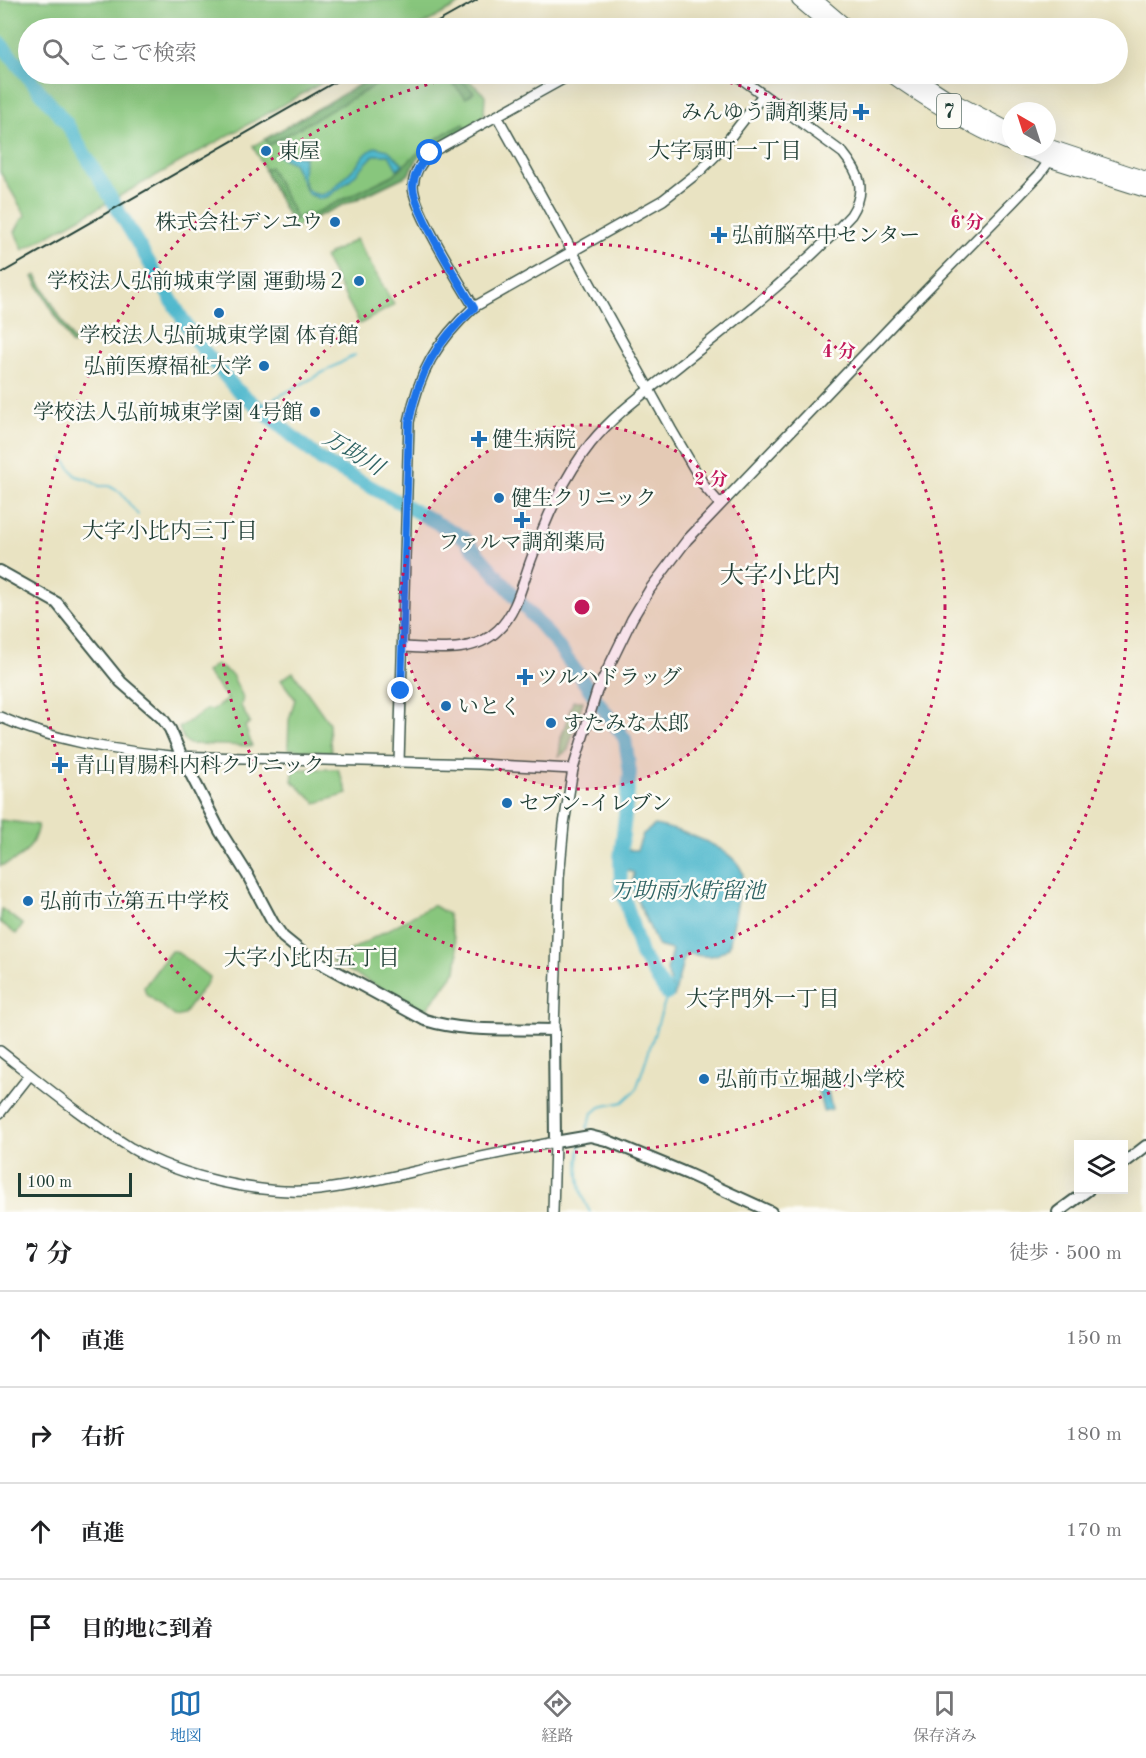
<!DOCTYPE html>
<html lang="ja">
<head>
<meta charset="utf-8">
<style>
	body { margin:0; font-family:"Old Standard TT","Noto Serif JP",serif; background:#f2f2f2; color:#202124 }
	.controls { position:absolute; right:18px; bottom:18px; display:grid; overflow:hidden; border-radius:0px; box-shadow:0 6px 24px #0002 }
	.controls button { width:54px; height:54px; display:grid; place-items:center; padding:0; border:0; border-bottom:2px solid #e0e0e0; background:#fff; color:#202124; font:30px sans-serif }
	.compass { position:absolute; left:1002px; top:102px; width:54px; height:54px; border-radius:50%; background:#fff; box-shadow:0 6px 24px #0002; rotate:321deg }
	.scale { position:absolute; left:18px; bottom:15px; width:114px; box-sizing:border-box; padding-left:6px; border:3px solid #1f3d34; border-top:0; font-size:16px; line-height:21px; white-space:nowrap; color:#1f3d34; -webkit-text-stroke:4px #fdfcf7; paint-order:stroke }
	.stop { position:absolute; width:18px; height:18px; margin:-14px; border:4px solid #1a73e8; border-radius:50%; background:#fff }
	.stop.end { background:#1a73e8; border-color:#fff; box-shadow:0 2px 6px #0008 }
	.list { margin:0; padding:0; list-style:none }
	h2 { display:flex; justify-content:space-between; align-items:center; height:78px; margin:0; padding:0 24px; font-size:26px }
	h2 small { font-size:20px; font-weight:400; color:#757577 }
	.list li { display:grid; grid-template-columns:39px 1fr auto; gap:18px; align-items:center; box-sizing:border-box; height:96px; padding:0 24px; border-top:2px solid #e0e0e0 }
	.list b { display:block; font-size:22px; white-space:nowrap }
	.list em { font-size:20px; font-style:normal; color:#757577 }
	.icon { flex:none; width:33px; height:33px; fill:none; stroke:currentColor; stroke-width:2; stroke-linecap:round; stroke-linejoin:round }
	.map { position:relative; flex:none; width:1146px; height:1212px; overflow:hidden }
	.search { position:absolute; background:#fff; box-shadow:0 6px 24px #0002; left:18px; right:18px; top:18px; height:66px; display:flex; align-items:center; gap:15px; box-sizing:border-box; padding:0 21px; border-radius:33px; color:#757577; font-size:22px }
	.sheet { height:462px; background:#fff }
	nav { display:flex; justify-content:space-around; align-items:center; box-sizing:border-box; height:84px; border-top:2px solid #e0e0e0; background:#fff; font-size:16px; color:#757577 }
	nav a { display:grid; justify-items:center; gap:3px }
	nav .on { color:#1f6fb2 }
	.map>svg:first-child { display:block }
	.green { fill:#88c67d; stroke:#548258; stroke-width:1.5 }
	.forest { fill:#6eab6c; stroke:#467450; stroke-width:1.5 }
	.water { fill:#4eb7cc; stroke:#367a80; stroke-width:1.5 }
	.lines { fill:none; stroke-linecap:round; stroke-linejoin:round }
	.stream { stroke:#4eb7cc; stroke-width:2 }
	.river { stroke:#4eb7cc; stroke-width:14 }
	.tertiary-casing { stroke:#3d5649; stroke-width:12 }
	.secondary-casing { stroke:#3d5649; stroke-width:14 }
	.trunk-casing { stroke:#3d5649; stroke-width:16 }
	.tertiary { stroke:#fff; stroke-width:9 }
	.secondary { stroke:#fff; stroke-width:10 }
	.trunk { stroke:#fff; stroke-width:14 }
	.rail { stroke:#1f3d34; stroke-width:2 }
	.route { stroke:#1a73e8; stroke-width:8 }
	.ring { fill:none; stroke:#c2185b; stroke-width:3; stroke-dasharray:3 6 }
	.poi-dot { fill:#1f6fb2; stroke:#fdfcf7; stroke-width:2 }
	.labels { text-anchor:middle; stroke-width:5; stroke-linejoin:round; paint-order:stroke }
	.shield { fill:#fdfcf7; stroke:#62766e; stroke-width:1.5 }
	.shield-label { font-size:20px; font-weight:bold; fill:#1f3d34 }
	.poi-label { font-size:21px; fill:#1f3d34; stroke:#fdfcf7; text-anchor:start }
	.neighbourhood-label { font-size:22px; fill:#1f3d34; stroke:#fdfcf7 }
	.water-label { font-size:22px; font-style:italic; fill:#2d6262; stroke:#fdfcf7 }
	.quarter-label { font-size:24px; fill:#1f3d34; stroke:#fdfcf7 }
	.centre { fill:#c2185b; stroke:#fdfcf7; stroke-width:3 }
	.ring-label { font-size:18px; text-anchor:middle; font-weight:bold; fill:#c2185b; stroke:#fdfcf7; stroke-width:5; stroke-linejoin:round; paint-order:stroke }
</style>
</head>
<body>
<div class="map">
<svg width="1146" height="1212" viewBox="0 0 1146 1212">
	<rect width="100%" height="100%" fill="#fdfcf7"/>
	<filter id="ink" filterUnits="userSpaceOnUse"><feTurbulence type="fractalNoise" baseFrequency=".0167" numOctaves="2"/><feDisplacementMap in="SourceGraphic" scale="12" xChannelSelector="R" yChannelSelector="G"/><feConvolveMatrix kernelMatrix="1 2 1 2 8 2 1 2 1" color-interpolation-filters="sRGB"/></filter>
	<filter id="wash" filterUnits="userSpaceOnUse"><feTurbulence type="fractalNoise" baseFrequency=".008" numOctaves="4" result="noise"/><feDisplacementMap in="SourceGraphic" scale="24" xChannelSelector="R" yChannelSelector="G"/><feGaussianBlur stdDeviation="1.35" result="paint"/><feColorMatrix in="noise" values="0 0 0 0 0 0 0 0 0 0 0 0 0 0 0 0 0 1.4 0 .05"/><feComposite in="paint" operator="in"/></filter>
	<g filter="url(#wash)">
		<rect width="100%" height="100%" fill="#e9e3c2"/>
		<g class="green">
			<path d="M0 0H467L417 28H28V74H338L23 250 15 232 22 219 26 216 0 172Z"/>
			<path d="M379 74H461L485 95 484 115 467 129 419 156 408 175 354 201H345L294 228 253 146Z"/>
			<path d="M356 239 394 305 360 324 324 257Z"/>
			<path d="M216 664 232 675 243 697 241 706 250 723 245 726 252 746 189 744 184 740 179 728 207 709 212 710 228 699 206 672Z"/>
			<path d="M293 672 329 723 330 743 332 752 288 749 289 720 295 699 281 680Z"/>
			<path d="M573 701H583L568 750 559 756 561 738Z"/>
			<path d="M294 769H338L348 794 316 803 292 781Z"/>
			<path d="M0 820 38 825C33 849 23 859 0 866Z"/>
			<path d="M433 905 448 914 458 954 456 971 427 1009 423 1011 331 961Z"/>
			<path d="M2 909 23 925 16 934 0 922Z"/>
			<path d="M171 951H176L209 977 208 981 183 1015 176 1017 146 994 144 987Z"/>
		</g>
		<g class="forest">
			<path d="M378 74H396L269 145 265 139Z"/>
			<path d="M445 74H455L474 92 466 98 453 84 451 75Z"/>
			<path d="M464 124 467 129 419 156 408 175 304 223 300 216 307 213 309 216 393 175 424 147 447 132Z"/>
			<path d="M270 167 297 219 291 222 264 170Z"/>
			<path d="M36 275 75 343 72 345 33 277Z"/>
		</g>
		<g class="water">
			<path d="M375 147 388 150 403 164 397 169 389 155H374L349 181 329 196 320 199 308 194 293 163 278 156 279 154C288 157 295 152 303 157L307 155 304 158 303 178 306 188 312 193 321 195 331 191 359 163 363 156Z"/>
			<path d="M655 825C680 830 735 847 743 874L729 947C712 961 705 956 685 953L674 997 667 970 672 950 658 946 632 888 634 873 624 869 627 850H637L643 834Z"/>
			<path d="M826 1083 832 1109 823 1111 817 1085Z"/>
		</g>
		<g class="lines">
			<g class="stream">
				<path d="M261 406 355 355"/>
				<path d="M63 458 76 476 87 479 99 486H109L120 492 138 515"/>
				<path d="M620 859 627 860"/>
				<path d="M587 1128 592 1114 600 1107 623 1102 636 1090 672 980"/>
				<path d="M581 1143C576 1164 578 1193 590 1212"/>
			</g>
			<path class="river" d="M0 43 67 124 195 340 235 388 321 460 463 537 555 642 625 739 630 773 620 859 621 886 641 954 667 994"/>
		</g>
	</g>
	<g filter="url(#ink)">
		<g class="lines">
			<g class="tertiary-casing">
				<g id="tertiary">
					<path d="M497 116 671 429 705 487 720 504"/>
					<path d="M474 307C460 283 413 209 413 186 414 173 422 161 430 153L572 74"/>
					<path d="M403 647C434 648 473 655 498 630 517 612 522 584 531 560 546 519 563 478 591 443 616 412 649 390 680 365 739 318 799 272 851 215 867 190 860 174 843 153L735 74"/>
					<path d="M0 717C54 741 113 750 171 756L479 764 573 769"/>
					<path d="M399 762 409 422C419 372 436 342 474 307L663 200 700 171 718 153 763 95"/>
					<path d="M554 1030 559 878 564 824 573 769 597 691 632 619 650 589 687 540 899 318 1012 203 1039 175 1052 157"/>
					<path d="M0 1051C41 1083 87 1121 131 1148 181 1177 261 1196 319 1190 354 1186 387 1178 421 1170 466 1160 510 1151 555 1142L553 1212"/>
					<path d="M0 1113 30 1075"/>
				</g>
			</g>
			<g class="secondary-casing">
				<g id="secondary">
					<path d="M0 571 57 603 121 682 162 718 170 729 182 757 220 831 247 874 273 923 283 937 304 954 425 1020C466 1033 512 1028 554 1030L555 1142 590 1136 606 1140 688 1174 771 1212"/>
					<path d="M1124 1163 1146 1146"/>
					<path d="M1058 1212 1088 1190"/>
				</g>
			</g>
			<g class="trunk-casing">
				<g id="trunk">
					<path d="M799 0 832 28"/>
					<path d="M815 0 848 28"/>
					<path d="M890 74C923 98 973 129 1011 144"/>
					<path d="M911 74 948 98 1011 131"/>
					<path d="M1047 146 1146 179"/>
					<path d="M1018 147 1051 160 1146 190"/>
				</g>
			</g>
			<use href="#tertiary" class="tertiary"/>
			<use href="#secondary" class="secondary"/>
			<use href="#trunk" class="trunk"/>
			<g class="rail">
				<path d="M427 28 477 0"/>
				<path d="M0 274 349 74"/>
			</g>
		</g>
	</g>
	<g class="lines" filter="url(#ink)">
		<path class="route" d="M401 691 409 422C419 372 436 342 474 308 460 284 413 209 413 186 414 173 422 161 430 153"/>
	</g>
	<circle cx="582" cy="607" r="182" fill="#c2185b" fill-opacity=".12"/>
	<g class="ring">
		<circle cx="582" cy="607" r="182"/>
		<circle cx="582" cy="607" r="363"/>
		<path d="M695 74A545 545 0 1 1 469 74"/>
	</g>
	<g class="poi-dot">
		<path d="M858 103h6v6h6v6h-6v6h-6v-6h-6v-6h6z"/>
		<circle cx="266" cy="151" r="6"/>
		<circle cx="335" cy="222" r="6"/>
		<path d="M716 226h6v6h6v6h-6v6h-6v-6h-6v-6h6z"/>
		<circle cx="359" cy="281" r="6"/>
		<circle cx="219" cy="313" r="6"/>
		<circle cx="264" cy="366" r="6"/>
		<circle cx="315" cy="412" r="6"/>
		<path d="M476 430h6v6h6v6h-6v6h-6v-6h-6v-6h6z"/>
		<circle cx="499" cy="498" r="6"/>
		<path d="M519 511h6v6h6v6h-6v6h-6v-6h-6v-6h6z"/>
		<path d="M522 668h6v6h6v6h-6v6h-6v-6h-6v-6h6z"/>
		<circle cx="446" cy="706" r="6"/>
		<circle cx="551" cy="723" r="6"/>
		<path d="M57 756h6v6h6v6h-6v6h-6v-6h-6v-6h6z"/>
		<circle cx="507" cy="803" r="6"/>
		<circle cx="28" cy="901" r="6"/>
		<circle cx="704" cy="1079" r="6"/>
	</g>
	<g class="labels">
		<rect class="shield" x="937" y="94" width="24" height="34" rx="4.5"/>
		<g class="shield-label">
			<text x="949" y="118">7</text>
		</g>
		<g class="poi-label">
			<text x="849" y="119" text-anchor="end">みんゆう調剤薬局</text>
			<text x="278" y="158">東屋</text>
			<text x="323" y="229" text-anchor="end">株式会社デンユウ</text>
			<text x="732" y="242">弘前脳卒中センター</text>
			<text x="347" y="288" text-anchor="end">学校法人弘前城東学園 運動場２</text>
			<text x="219" y="342" text-anchor="middle">学校法人弘前城東学園 体育館</text>
			<text x="252" y="373" text-anchor="end">弘前医療福祉大学</text>
			<text x="303" y="419" text-anchor="end">学校法人弘前城東学園 4号館</text>
			<text x="492" y="446">健生病院</text>
			<text x="511" y="505">健生クリニック</text>
			<text x="522" y="549" text-anchor="middle">ファルマ調剤薬局</text>
			<text x="537" y="684">ツルハドラッグ</text>
			<text x="458" y="713">いとく</text>
			<text x="563" y="730">すたみな太郎</text>
			<text x="74" y="772">青山胃腸科内科クリニック</text>
			<text x="519" y="810">セブン-イレブン</text>
			<text x="40" y="908">弘前市立第五中学校</text>
			<text x="716" y="1086">弘前市立堀越小学校</text>
		</g>
		<g class="neighbourhood-label">
			<text x="725" y="158">大字扇町一丁目</text>
			<text x="170" y="538">大字小比内三丁目</text>
			<text x="312" y="965">大字小比内五丁目</text>
			<text x="763" y="1006">大字門外一丁目</text>
		</g>
		<g class="water-label">
			<text transform="translate(354 452) rotate(31)" y="8">万助川</text>
			<text x="688" y="898">万助雨水貯留池</text>
		</g>
		<g class="quarter-label">
			<text x="780" y="583">大字小比内</text>
		</g>
	</g>
	<circle cx="582" cy="607" r="9" class="centre"/>
	<g class="ring-label">
		<text x="967" y="228">6 分</text>
		<text x="839" y="357">4 分</text>
		<text x="711" y="485">2 分</text>
	</g>
</svg>
<div class="controls">
<button><svg class="icon" aria-label="layers" viewBox="0 0 24 24"><path d="M12 4l9 5-9 5-9-5zM3 14l9 5 9-5"/></svg></button>
</div>
<svg class="compass" viewBox="-18 -18 36 36"><path d="M0-13l5 13h-10z" fill="#e53935"/><path d="M0 13l5-13h-10z" fill="#757577"/></svg>
<div class="scale">100 m</div>
<div class="stop" style="left:430px;top:153px"></div>
<div class="stop end" style="left:401px;top:691px"></div>
<div class="search"><svg class="icon" aria-label="search" viewBox="0 0 24 24"><circle cx="10" cy="10" r="6"/><path d="M15 15l6 6"/></svg>ここで検索</div>
</div>
<section class="sheet">
<h2>7 分<small>徒歩 · 500 m</small></h2>
<ul class="list">
<li><svg class="icon" aria-label="ahead" viewBox="0 0 24 24"><path d="M12 20V5M6 11l6-6 6 6"/></svg><div><b>直進</b></div><em>150 m</em></li>
<li><svg class="icon" aria-label="right" viewBox="0 0 24 24"><path d="M7 20v-9h11M14 6l5 5-5 5"/></svg><div><b>右折</b></div><em>180 m</em></li>
<li><svg class="icon" aria-label="ahead" viewBox="0 0 24 24"><path d="M12 20V5M6 11l6-6 6 6"/></svg><div><b>直進</b></div><em>170 m</em></li>
<li><svg class="icon" aria-label="arrive" viewBox="0 0 24 24"><path d="M6 21V4h12l-3 4 3 4H6"/></svg><div><b>目的地に到着</b></div></li>
</ul>
</section>
<nav>
<a class="on"><svg class="icon" aria-label="map" viewBox="0 0 24 24"><path d="M3 6l6-2 6 2 6-2v14l-6 2-6-2-6 2zM9 4v14M15 6v14"/></svg>地図</a>
<a><svg class="icon" aria-label="directions" viewBox="0 0 24 24"><path d="M12 3l9 9-9 9-9-9zM9 14v-3h6M13 9l2 2-2 2"/></svg>経路</a>
<a><svg class="icon" aria-label="saved" viewBox="0 0 24 24"><path d="M7 4h10v16l-5-4-5 4z"/></svg>保存済み</a>
</nav>
</body>
</html>
